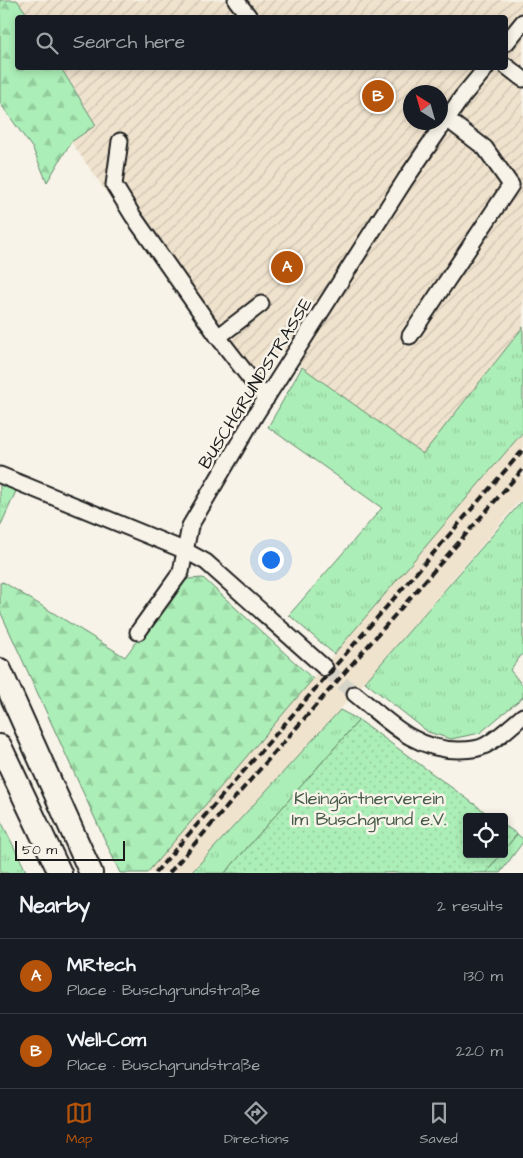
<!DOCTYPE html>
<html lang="en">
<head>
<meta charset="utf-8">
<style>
	body { margin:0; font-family:"Architects Daughter",sans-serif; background:#242831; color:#f1f3f6 }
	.controls { position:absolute; right:15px; bottom:15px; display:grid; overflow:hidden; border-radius:5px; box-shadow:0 2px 8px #0003 }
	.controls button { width:45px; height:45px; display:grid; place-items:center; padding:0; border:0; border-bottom:1px solid #363941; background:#171b24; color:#f1f3f6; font:25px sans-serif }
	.compass { position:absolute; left:403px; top:85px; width:45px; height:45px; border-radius:50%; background:#171b24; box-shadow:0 2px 8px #0003; rotate:323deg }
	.scale { position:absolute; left:15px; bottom:12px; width:110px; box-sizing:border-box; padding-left:5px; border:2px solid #1c1c1c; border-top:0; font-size:14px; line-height:18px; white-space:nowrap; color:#1c1c1c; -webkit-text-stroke:4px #f7f3e8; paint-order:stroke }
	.you { position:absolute; left:270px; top:559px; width:18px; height:18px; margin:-12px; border:4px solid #fff; border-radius:50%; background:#1a73e8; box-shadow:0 0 0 8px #1a73e833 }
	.badge { display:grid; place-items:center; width:32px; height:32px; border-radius:50%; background:#b45309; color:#fff; font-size:16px; font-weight:700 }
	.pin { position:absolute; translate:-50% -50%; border:2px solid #fff; box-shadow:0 1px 5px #0006 }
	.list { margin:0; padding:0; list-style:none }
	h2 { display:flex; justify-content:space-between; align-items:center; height:65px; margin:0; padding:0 20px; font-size:21px }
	h2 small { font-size:16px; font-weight:400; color:#9ea1a6 }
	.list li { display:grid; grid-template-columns:32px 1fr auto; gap:15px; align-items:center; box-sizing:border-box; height:75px; padding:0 20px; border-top:1px solid #363941 }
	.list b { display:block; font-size:19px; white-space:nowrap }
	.list p { margin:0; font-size:16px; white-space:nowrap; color:#9ea1a6 }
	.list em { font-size:16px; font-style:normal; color:#9ea1a6 }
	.icon { flex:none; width:28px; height:28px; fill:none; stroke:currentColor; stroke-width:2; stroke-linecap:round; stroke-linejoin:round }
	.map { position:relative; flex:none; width:523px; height:873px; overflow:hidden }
	.search { position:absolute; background:#171b24; box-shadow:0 2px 8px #0003; left:15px; right:15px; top:15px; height:55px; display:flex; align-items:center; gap:12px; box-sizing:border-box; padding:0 18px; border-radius:5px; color:#9ea1a6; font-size:19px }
	.sheet { height:215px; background:#171b24 }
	nav { display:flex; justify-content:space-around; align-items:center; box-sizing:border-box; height:70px; border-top:1px solid #363941; background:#171b24; font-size:14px; color:#9ea1a6 }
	nav a { display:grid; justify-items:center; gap:2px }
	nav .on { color:#b45309 }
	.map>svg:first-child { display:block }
	.built { fill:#f0e3ce }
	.industrial { fill:url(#industrial-furrows); fill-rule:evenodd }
	.grass { fill:url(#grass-tufts); stroke:#64856a }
	.forest { fill:url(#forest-firs); stroke:#64856a }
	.garden { fill:url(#garden-dots); stroke:#64856a }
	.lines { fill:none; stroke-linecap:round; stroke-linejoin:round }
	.minor-tunnel { stroke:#d6d3c9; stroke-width:15; stroke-dasharray:15 8; stroke-linecap:butt }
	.minor-casing { stroke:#1c1c1c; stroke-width:19 }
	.highway-casing { stroke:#1c1c1c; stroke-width:26 }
	.minor { stroke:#f7f3e8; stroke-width:15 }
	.highway { stroke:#f7f3e8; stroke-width:22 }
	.rail { stroke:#1c1c1c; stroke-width:4; stroke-dasharray:8 4; stroke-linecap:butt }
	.labels { text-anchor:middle; stroke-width:5; stroke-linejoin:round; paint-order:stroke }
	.street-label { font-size:18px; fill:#1c1c1c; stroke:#f7f3e8 }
	.park-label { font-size:18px; fill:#475b4a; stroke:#f7f3e8 }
</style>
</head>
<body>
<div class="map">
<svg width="523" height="873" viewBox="0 0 523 873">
	<defs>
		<pattern id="industrial-furrows" width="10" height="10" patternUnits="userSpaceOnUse" patternTransform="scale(1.25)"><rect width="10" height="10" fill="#f0e3ce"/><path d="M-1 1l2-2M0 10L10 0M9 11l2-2" fill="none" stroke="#cdc2b0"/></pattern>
		<pattern id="grass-tufts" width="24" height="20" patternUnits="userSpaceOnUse" patternTransform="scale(1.25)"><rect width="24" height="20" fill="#aceeb7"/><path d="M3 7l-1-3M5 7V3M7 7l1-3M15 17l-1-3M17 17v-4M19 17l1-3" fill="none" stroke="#93cc9d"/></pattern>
		<pattern id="forest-firs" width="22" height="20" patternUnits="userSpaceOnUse" patternTransform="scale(1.25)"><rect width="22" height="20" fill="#aceeb7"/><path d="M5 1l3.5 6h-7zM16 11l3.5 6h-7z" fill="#93cc9d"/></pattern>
		<pattern id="garden-dots" width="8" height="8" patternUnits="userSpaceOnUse" patternTransform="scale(1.25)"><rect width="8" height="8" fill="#aceeb7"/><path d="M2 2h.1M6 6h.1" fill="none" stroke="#93cc9d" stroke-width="1.8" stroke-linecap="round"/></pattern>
	</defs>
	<rect width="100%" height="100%" fill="#f7f3e8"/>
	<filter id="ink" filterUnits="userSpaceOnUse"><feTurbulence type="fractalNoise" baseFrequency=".02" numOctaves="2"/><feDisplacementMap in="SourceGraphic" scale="10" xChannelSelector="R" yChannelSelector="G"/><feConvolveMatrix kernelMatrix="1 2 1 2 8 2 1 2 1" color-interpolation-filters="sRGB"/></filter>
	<g filter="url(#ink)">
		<path class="built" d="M523 432V497L365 682 191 873H147Z"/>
		<path class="industrial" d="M17 0H523V327L423 454 280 351 251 397 71 142 96 124 62 68H506V18H29ZM410 92H440V122H410Z"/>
		<g class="grass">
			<path d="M523 327V432L334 654 289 615 382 508 268 427 302 367 423 454Z"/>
			<path d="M0 482 17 489 0 527Z"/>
			<path d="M523 500V653L510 670 523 686V697L480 733 451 739 428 732 365 682Z"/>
			<path d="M340 710 359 720 225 873H191Z"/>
			<path d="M0 819 27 873H0Z"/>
			<path d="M517 834 523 839V842L500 873H486L501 854H504V850Z"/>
		</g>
		<g class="forest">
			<path d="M0 0H17L29 17 18 18V68H61L96 125 71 142 47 182 33 149 0 103Z"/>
			<path d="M203 578 313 679 147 873H120L0 611V583L3 582 125 657 175 589 188 579Z"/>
		</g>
		<g class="garden">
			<path d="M359 720 492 817H467V854H501L486 873H225Z"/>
			<path d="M504 825 517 834 504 850Z"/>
		</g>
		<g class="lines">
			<path class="minor-tunnel" d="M325 668 355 694"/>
			<g class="minor-casing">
				<g id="minor">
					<path d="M236 0 250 18"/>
					<path d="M506 43 523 22"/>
					<path d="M506 66 523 79"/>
					<path d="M120 141 114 185 133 216 218 337 266 399"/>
					<path d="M410 336 511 185 485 148 447 119"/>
					<path d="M218 337 261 304"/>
					<path d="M0 475 186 551 206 562 325 668"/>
					<path d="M138 632 181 572 190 526 256 414 405 180 462 97 486 68"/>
					<path d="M355 694C388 721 415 751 460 750 469 750 479 749 486 745 500 737 511 726 523 716"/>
				</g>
			</g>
			<g class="highway-casing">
				<g id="highway">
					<path d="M0 670 91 873"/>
					<path d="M0 746 60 873"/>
				</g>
			</g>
			<use href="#minor" class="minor"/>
			<use href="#highway" class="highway"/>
			<g class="rail">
				<path d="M155 873 523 450"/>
				<path d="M169 873 523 469"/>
			</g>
		</g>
	</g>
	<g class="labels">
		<g class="street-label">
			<text transform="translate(255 383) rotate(-58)" y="6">BUSCHGRUNDSTRASSE</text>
		</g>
		<g class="park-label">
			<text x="369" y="804">Kleingärtnerverein<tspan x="369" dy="21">Im Buschgrund e.V.</tspan></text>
		</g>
	</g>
</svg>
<div class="controls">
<button><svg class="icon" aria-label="locate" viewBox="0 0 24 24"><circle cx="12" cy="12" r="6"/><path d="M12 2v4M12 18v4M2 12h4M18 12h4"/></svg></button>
</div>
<svg class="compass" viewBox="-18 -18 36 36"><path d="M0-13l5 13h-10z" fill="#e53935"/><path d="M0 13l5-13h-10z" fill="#9ea1a6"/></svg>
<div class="scale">50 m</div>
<div class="you"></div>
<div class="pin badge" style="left:287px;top:267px">A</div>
<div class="pin badge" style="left:378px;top:96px">B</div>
<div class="search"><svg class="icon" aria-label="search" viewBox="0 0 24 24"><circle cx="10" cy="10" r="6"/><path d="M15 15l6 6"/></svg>Search here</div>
</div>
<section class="sheet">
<h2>Nearby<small>2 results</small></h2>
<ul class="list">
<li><span class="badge">A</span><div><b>MRtech</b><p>Place · Buschgrundstraße</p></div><em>130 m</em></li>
<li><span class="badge">B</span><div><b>Well-Com</b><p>Place · Buschgrundstraße</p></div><em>220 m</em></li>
</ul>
</section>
<nav>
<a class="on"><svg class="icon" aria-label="map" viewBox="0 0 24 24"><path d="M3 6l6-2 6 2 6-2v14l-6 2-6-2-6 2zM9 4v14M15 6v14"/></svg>Map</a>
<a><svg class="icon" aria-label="directions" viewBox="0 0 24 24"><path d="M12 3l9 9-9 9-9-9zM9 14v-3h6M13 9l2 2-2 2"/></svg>Directions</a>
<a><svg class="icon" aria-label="saved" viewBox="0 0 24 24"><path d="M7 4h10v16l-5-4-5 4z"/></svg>Saved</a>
</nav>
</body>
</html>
